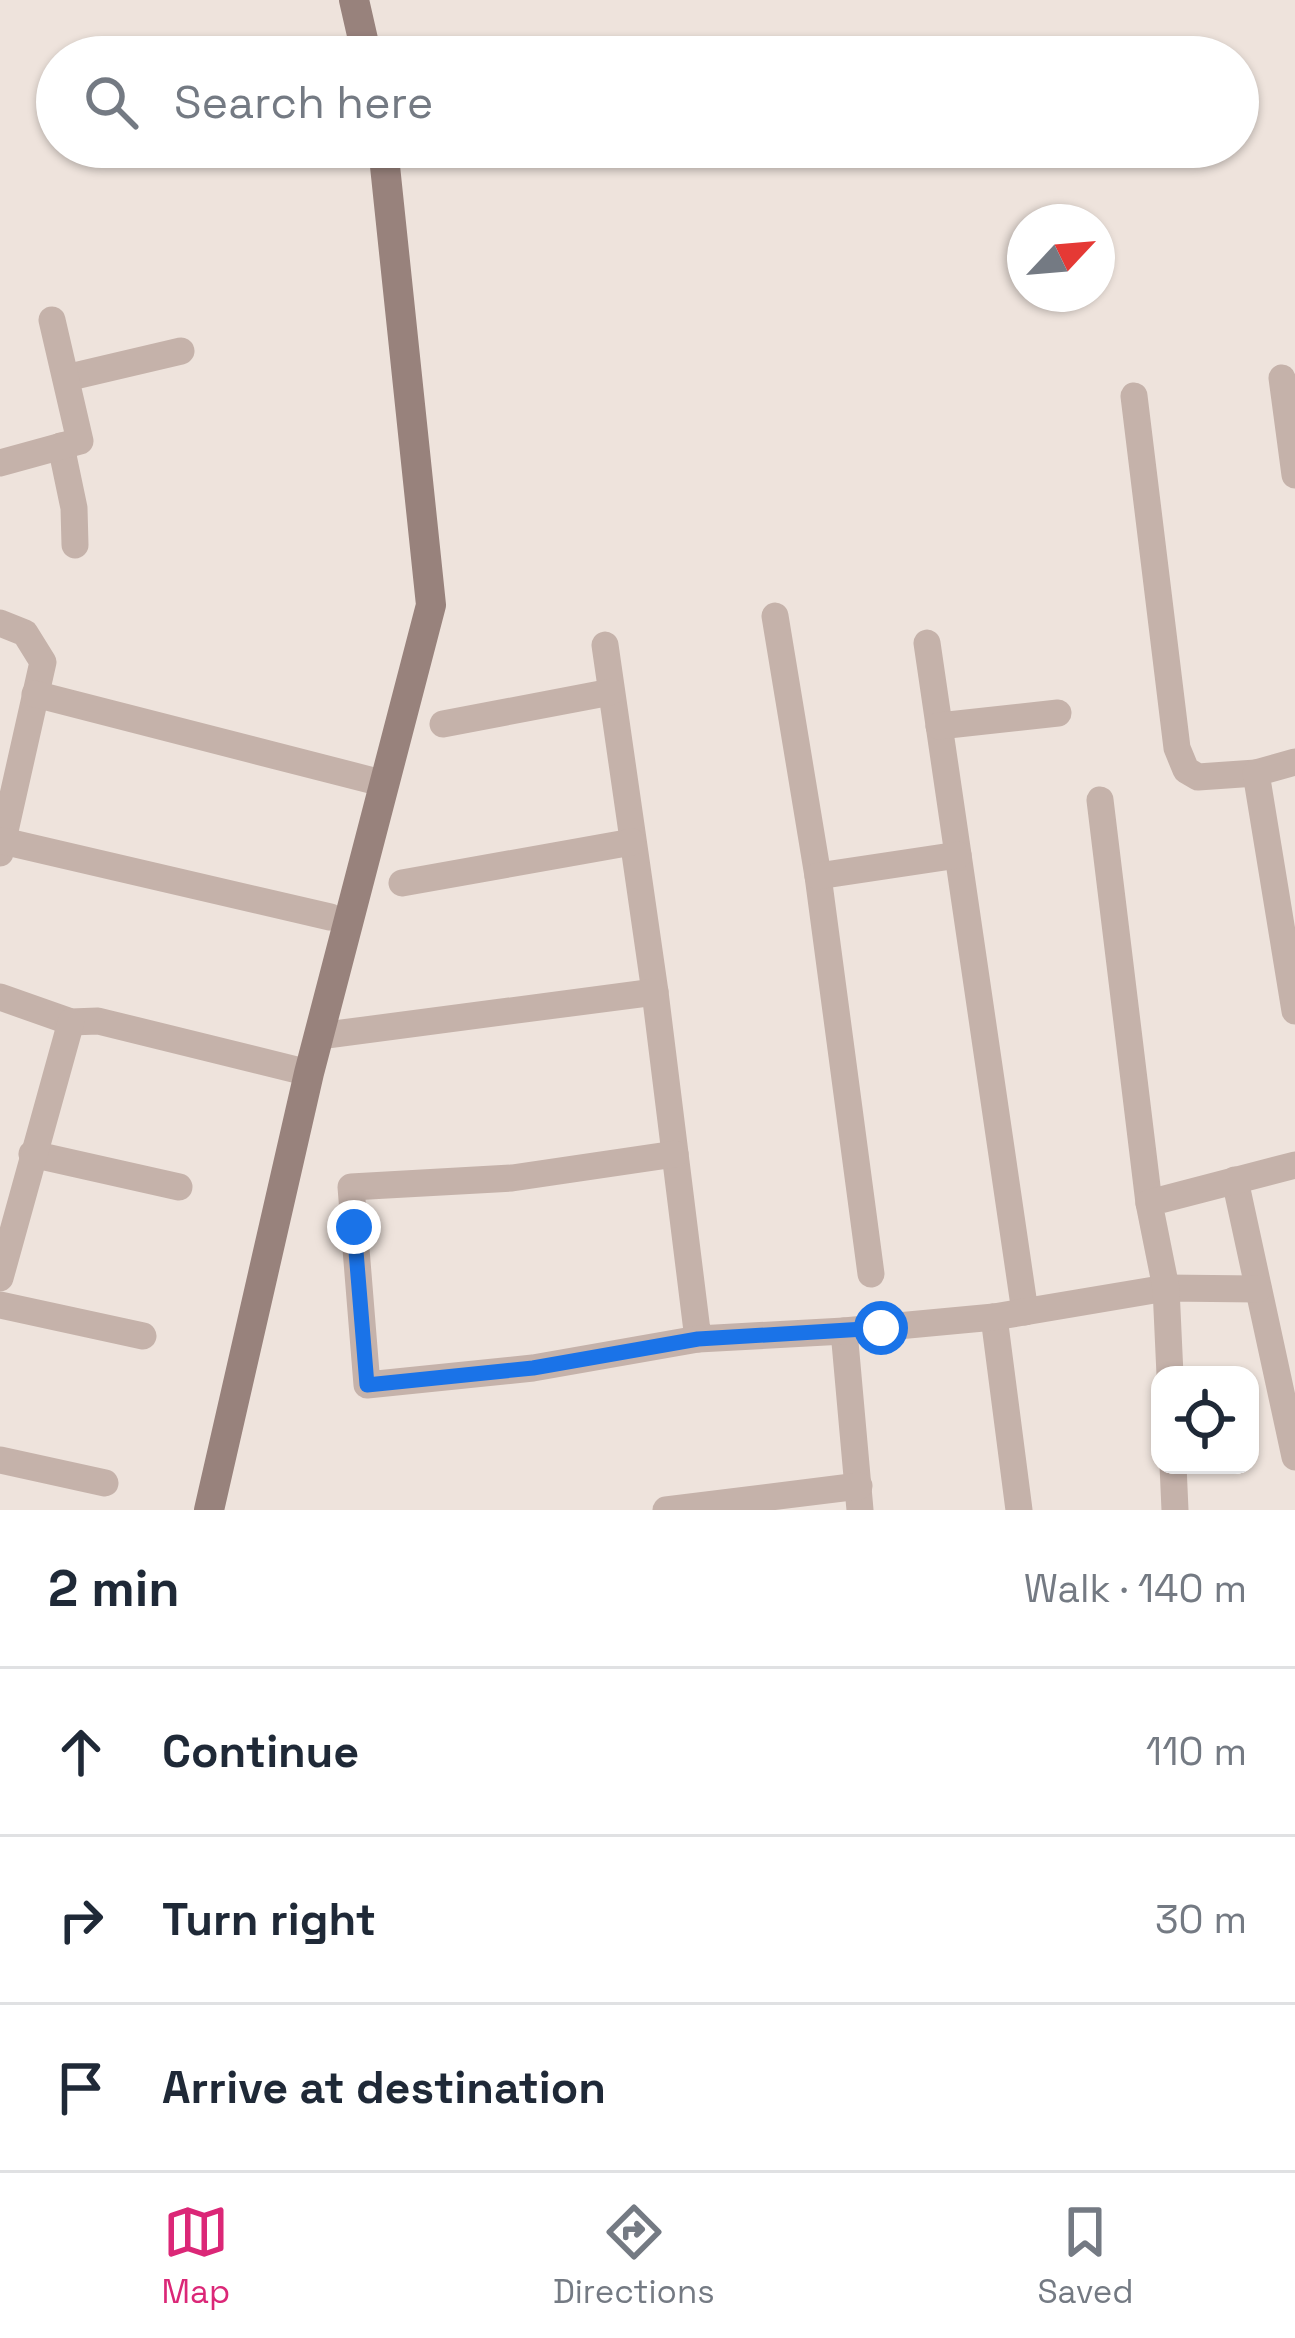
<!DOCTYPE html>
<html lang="en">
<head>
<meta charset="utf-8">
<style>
	body { margin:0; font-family:"Space Grotesk",sans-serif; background:#f6f6f7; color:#1f2937 }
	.controls { position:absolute; right:36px; bottom:36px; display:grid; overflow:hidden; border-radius:24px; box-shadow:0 3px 9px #0004 }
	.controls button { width:108px; height:108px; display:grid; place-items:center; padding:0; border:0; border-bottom:3px solid #e0e1e3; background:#fff; color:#1f2937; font:60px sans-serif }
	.compass { position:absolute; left:1007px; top:204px; width:108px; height:108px; border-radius:50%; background:#fff; box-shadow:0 3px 9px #0004; rotate:64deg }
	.stop { position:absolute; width:36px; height:36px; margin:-27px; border:9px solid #1a73e8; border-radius:50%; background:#fff }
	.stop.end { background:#1a73e8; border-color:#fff; box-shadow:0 3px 12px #0008 }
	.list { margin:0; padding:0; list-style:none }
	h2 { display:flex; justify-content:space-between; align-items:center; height:156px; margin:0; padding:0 48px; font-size:51px }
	h2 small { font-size:39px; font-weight:400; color:#747a83 }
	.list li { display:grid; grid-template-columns:78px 1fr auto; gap:36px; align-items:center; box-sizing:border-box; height:168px; padding:0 48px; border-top:3px solid #e0e1e3 }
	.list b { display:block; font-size:45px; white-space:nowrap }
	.list em { font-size:39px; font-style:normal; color:#747a83 }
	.icon { flex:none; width:66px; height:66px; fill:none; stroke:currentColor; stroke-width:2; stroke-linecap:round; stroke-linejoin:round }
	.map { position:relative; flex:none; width:1295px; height:1510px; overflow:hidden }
	.search { position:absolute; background:#fff; box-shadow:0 3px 9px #0004; left:36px; right:36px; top:36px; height:132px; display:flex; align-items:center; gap:30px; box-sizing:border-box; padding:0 42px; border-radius:66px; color:#747a83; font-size:45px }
	.sheet { height:660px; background:#fff }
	nav { display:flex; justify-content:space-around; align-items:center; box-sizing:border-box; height:168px; border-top:3px solid #e0e1e3; background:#fff; font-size:33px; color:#747a83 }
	nav a { display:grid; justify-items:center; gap:6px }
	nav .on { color:#db2777 }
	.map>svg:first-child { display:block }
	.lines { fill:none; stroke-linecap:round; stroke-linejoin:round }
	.street { stroke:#c5b2aa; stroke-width:27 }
	.secondary { stroke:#98827c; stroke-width:30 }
	.route { stroke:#1a73e8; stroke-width:15 }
</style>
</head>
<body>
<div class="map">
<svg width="1295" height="1510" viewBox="0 0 1295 1510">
	<rect width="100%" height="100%" fill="#eee3dc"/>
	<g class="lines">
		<g class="street">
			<path d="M66 378 181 351"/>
			<path d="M1282 378 1295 475"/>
			<path d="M1134 396 1177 748 1186 770 1198 777 1256 773"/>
			<path d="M61 446 74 508 75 545"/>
			<path d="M0 463 80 441 52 320"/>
			<path d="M775 616 818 876 871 1274"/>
			<path d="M0 623 25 633 43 662 0 853"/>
			<path d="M927 643 1025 1312"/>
			<path d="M605 645 655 992"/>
			<path d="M35 694 370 780"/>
			<path d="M443 724 611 692"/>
			<path d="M939 726 1058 713"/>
			<path d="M1295 762 1256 773 1295 1011"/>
			<path d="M1100 800 1149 1203"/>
			<path d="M3 841 330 917"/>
			<path d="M818 876 958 855"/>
			<path d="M402 883 632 842"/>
			<path d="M0 997 71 1022 98 1021 309 1073"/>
			<path d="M319 1036 655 992 698 1339 844 1331 860 1510"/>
			<path d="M32 1154 179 1187"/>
			<path d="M675 1154 512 1178 351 1187 367 1385 533 1368 698 1339"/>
			<path d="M1235 1180 1295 1457"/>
			<path d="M0 1278 71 1022"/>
			<path d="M0 1305 143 1336"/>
			<path d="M994 1317 1019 1510"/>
			<path d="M844 1331 994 1317 1166 1288 1258 1289"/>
			<path d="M1170 1375 1166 1288 1149 1203 1295 1165"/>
			<path d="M0 1460 105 1483"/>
			<path d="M1173 1465 1175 1510"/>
			<path d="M666 1510 859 1486"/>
		</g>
		<g class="secondary">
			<path d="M354 0 367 57"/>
			<path d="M209 1510 309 1073 431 605 383 147"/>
		</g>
	</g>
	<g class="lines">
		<path class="route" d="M354 1227 367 1385 533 1368 698 1339 881 1328"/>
	</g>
</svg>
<div class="controls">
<button><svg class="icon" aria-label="locate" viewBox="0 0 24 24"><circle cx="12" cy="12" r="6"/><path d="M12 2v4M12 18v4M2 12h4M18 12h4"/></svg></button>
</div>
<svg class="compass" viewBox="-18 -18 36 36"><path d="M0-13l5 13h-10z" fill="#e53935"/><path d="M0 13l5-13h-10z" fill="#747a83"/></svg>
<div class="stop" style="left:881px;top:1328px"></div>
<div class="stop end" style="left:354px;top:1227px"></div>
<div class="search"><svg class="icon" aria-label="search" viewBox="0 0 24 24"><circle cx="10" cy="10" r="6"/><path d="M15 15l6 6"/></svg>Search here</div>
</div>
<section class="sheet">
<h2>2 min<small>Walk · 140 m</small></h2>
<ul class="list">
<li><svg class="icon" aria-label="ahead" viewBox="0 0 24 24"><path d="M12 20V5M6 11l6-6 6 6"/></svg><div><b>Continue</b></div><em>110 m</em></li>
<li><svg class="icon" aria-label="right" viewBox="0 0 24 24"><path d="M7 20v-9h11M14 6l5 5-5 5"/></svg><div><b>Turn right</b></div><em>30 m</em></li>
<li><svg class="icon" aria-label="arrive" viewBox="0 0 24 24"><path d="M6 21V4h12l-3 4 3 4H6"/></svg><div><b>Arrive at destination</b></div></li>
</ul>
</section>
<nav>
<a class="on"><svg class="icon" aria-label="map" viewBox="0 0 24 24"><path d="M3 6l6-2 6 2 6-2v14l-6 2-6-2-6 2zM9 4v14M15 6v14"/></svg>Map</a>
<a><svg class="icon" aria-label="directions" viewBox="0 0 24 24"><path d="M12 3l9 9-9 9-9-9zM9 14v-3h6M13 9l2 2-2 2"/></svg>Directions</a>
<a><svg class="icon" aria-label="saved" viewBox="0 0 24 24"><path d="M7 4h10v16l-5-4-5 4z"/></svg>Saved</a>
</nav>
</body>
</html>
